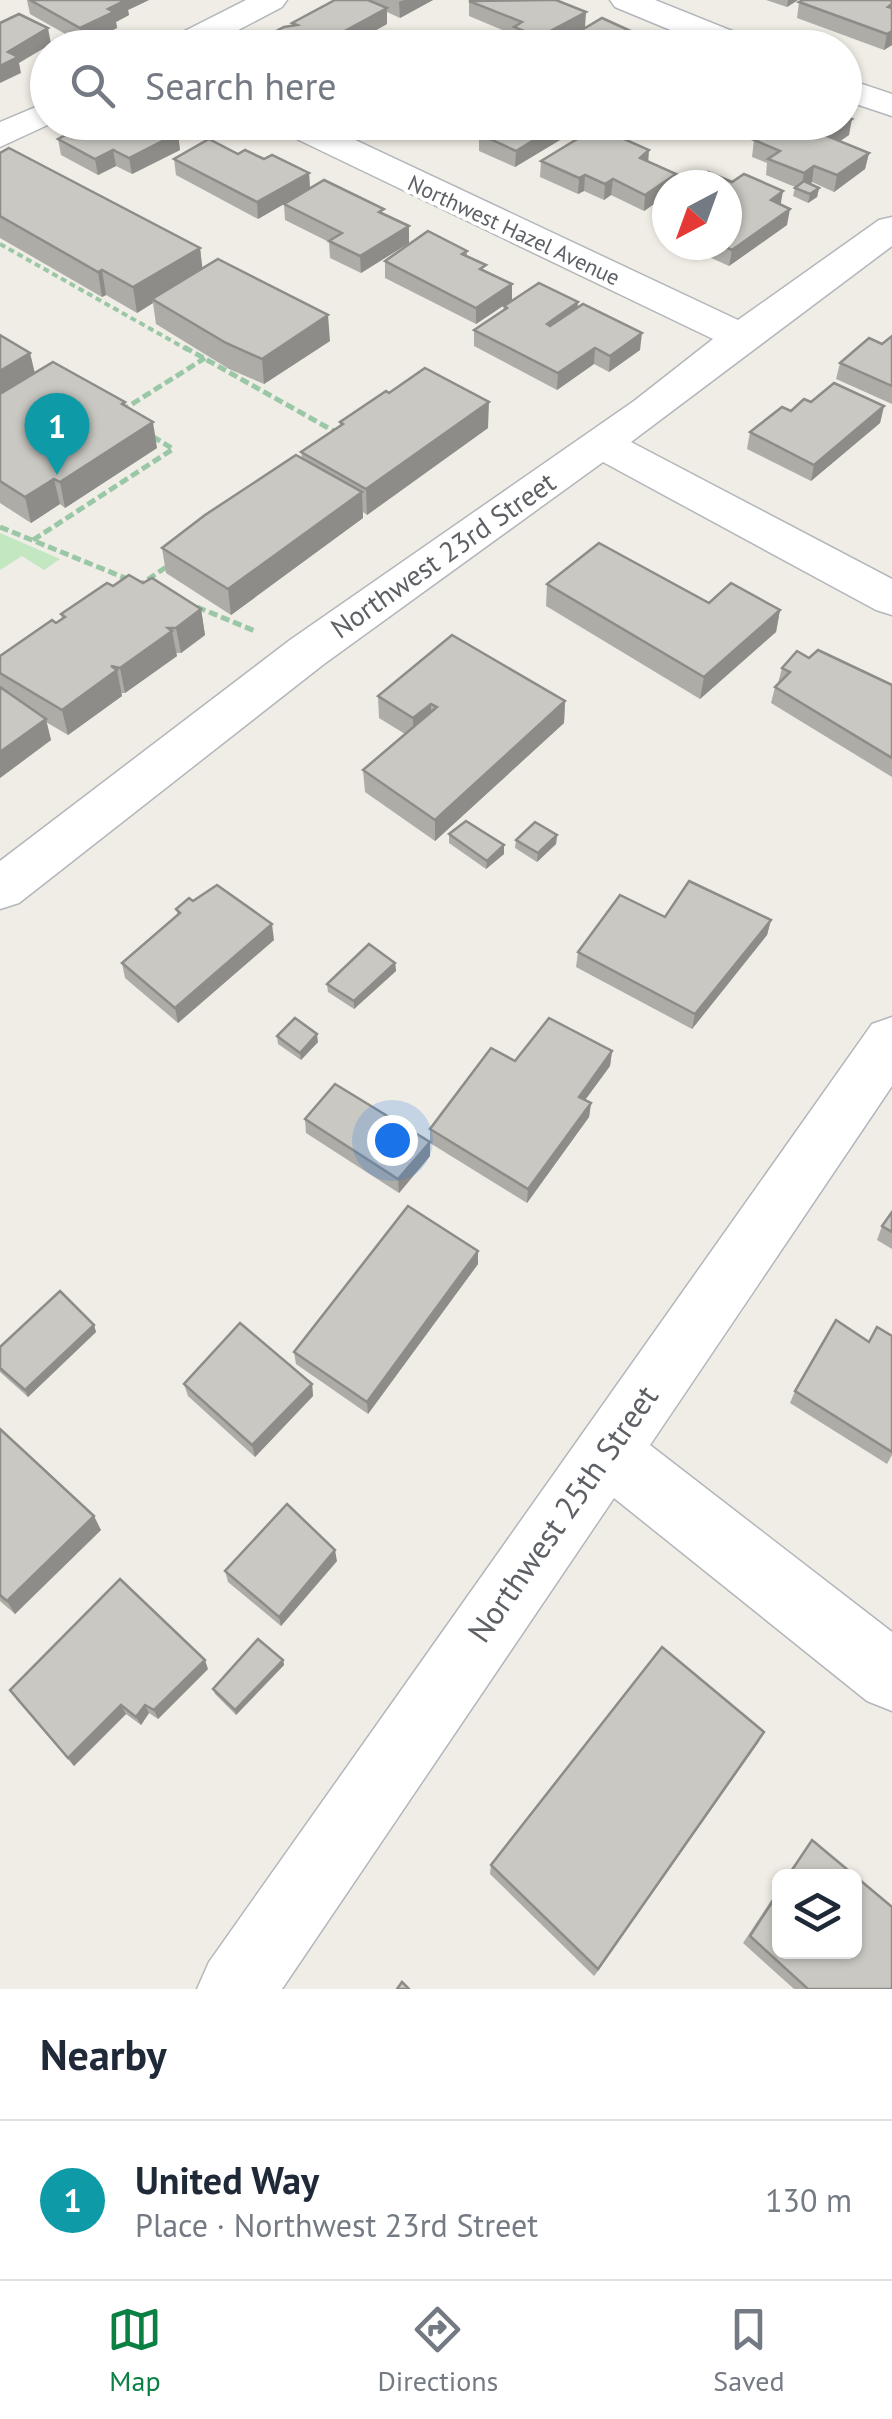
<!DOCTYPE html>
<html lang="en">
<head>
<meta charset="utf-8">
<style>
	body { margin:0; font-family:"PT Sans",sans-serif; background:#f2f2f3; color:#1f2937 }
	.controls { position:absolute; right:30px; bottom:30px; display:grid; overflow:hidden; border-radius:15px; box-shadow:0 2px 8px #0004 }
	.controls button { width:90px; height:90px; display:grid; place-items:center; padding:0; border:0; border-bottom:2px solid #e0e1e3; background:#fff; color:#1f2937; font:50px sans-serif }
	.compass { position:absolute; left:652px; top:170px; width:90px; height:90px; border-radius:50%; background:#fff; box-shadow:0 2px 8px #0004; rotate:221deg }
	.you { position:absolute; left:392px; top:1140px; width:35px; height:35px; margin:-25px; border:8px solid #fff; border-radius:50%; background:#1a73e8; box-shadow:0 0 0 15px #1a73e833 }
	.badge { display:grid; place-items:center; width:65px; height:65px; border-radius:50%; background:#0b8043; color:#fff; font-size:32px; font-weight:700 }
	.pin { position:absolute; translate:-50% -82px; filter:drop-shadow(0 2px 5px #0008) }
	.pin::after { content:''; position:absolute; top:52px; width:35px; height:30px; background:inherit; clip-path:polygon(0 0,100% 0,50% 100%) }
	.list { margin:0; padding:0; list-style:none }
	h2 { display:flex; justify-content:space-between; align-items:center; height:130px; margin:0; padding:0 40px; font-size:42px }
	h2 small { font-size:32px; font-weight:400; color:#747a83 }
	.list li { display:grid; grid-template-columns:65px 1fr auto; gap:30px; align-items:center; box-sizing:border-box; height:160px; padding:0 40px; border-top:2px solid #e0e1e3 }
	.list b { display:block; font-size:38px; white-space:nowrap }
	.list p { margin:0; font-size:32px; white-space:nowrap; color:#747a83 }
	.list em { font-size:32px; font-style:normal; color:#747a83 }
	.icon { flex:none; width:55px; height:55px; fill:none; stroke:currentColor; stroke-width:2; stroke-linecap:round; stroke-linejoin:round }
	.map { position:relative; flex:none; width:892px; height:1989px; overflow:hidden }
	.search { position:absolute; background:#fff; box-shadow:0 2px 8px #0004; left:30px; right:30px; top:30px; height:110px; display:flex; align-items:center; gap:25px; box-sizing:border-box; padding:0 35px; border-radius:55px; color:#747a83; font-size:38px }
	.sheet { height:290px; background:#fff }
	nav { display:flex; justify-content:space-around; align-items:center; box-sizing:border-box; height:140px; border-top:2px solid #e0e1e3; background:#fff; font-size:28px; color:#747a83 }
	nav a { display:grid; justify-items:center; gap:5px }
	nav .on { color:#0b8043 }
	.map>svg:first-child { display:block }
	.green { fill:#c2e7c1 }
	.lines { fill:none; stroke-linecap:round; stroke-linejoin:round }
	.street-casing { stroke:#b3b6ba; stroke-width:3 }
	.path-far1 { stroke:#9ac8a6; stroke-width:4; stroke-dasharray:6 4; stroke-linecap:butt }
	.path { stroke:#9ac8a6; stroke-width:5; stroke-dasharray:9 4; stroke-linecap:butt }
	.street { fill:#fff; fill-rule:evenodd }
	.wall { fill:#aeaca7 }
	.shaded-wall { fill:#8d8c88 }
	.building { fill:#cac8c2; stroke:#8d8c88; stroke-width:2.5 }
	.labels { text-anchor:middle; stroke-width:8; stroke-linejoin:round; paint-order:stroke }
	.far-street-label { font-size:22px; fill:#5d6166; stroke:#fff }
	.street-label { font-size:28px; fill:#5d6166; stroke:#fff }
	.near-street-label { font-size:32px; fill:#5d6166; stroke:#fff }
</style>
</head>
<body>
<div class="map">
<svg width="892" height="1989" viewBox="0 0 892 1989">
	<rect width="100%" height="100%" fill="#efede5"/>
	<path class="green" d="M0 533 60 559 44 570 22 556 0 570Z"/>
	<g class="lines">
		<g class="street-casing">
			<g id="street">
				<path d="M246 0H287L282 7 204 48H161L165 41Z"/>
				<path d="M610 0H655L757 41 761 48H714L615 7Z"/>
				<path d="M844 78 892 94V116L844 100Z"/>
				<path d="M48 102V122H54L0 147V122Z"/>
				<path d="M271 122H317L738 320 879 220 892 217V246L631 442 892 579V615L876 610 603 462 324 664 19 903 0 909V861L290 640 634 401 713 339 276 129Z"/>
				<path d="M892 1017V1086L650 1445 892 1632V1711L867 1701 614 1498 282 1989H197L209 1962 872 1024Z"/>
			</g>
		</g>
		<path class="path-far1" d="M0 244 188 350"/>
		<g class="path">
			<path d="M184 347 339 434"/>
			<path d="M121 411 205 358"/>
			<path d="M0 527 130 580"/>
			<path d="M33 540 173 449 152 436"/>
			<path d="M137 587 172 563"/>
			<path d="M197 607 255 631"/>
		</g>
		<use href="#street" class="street"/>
	</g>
	<g class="wall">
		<path d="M27 0H149L128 10 129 15 116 22 117 28 83 44 30 14Z"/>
		<path d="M335 0H433L400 18 387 12V24L344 48H250V45L292 26V23Z"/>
		<path d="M766 0H798L787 7Z"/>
		<path d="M892 0V45L884 50 797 18 799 2Z"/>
		<path d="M469 1 585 28 668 48H569L570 37 577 33 548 48H525L513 43 514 35 469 16Z"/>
		<path d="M446 122H571L570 134 515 167 479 151V140L446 125Z"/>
		<path d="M714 122H778L753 139Z"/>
		<path d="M183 130 177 133 180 150 132 174 116 166 98 175 61 155 58 139Z"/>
		<path d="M849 135 840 141 869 153 865 169 834 192 812 182 809 184 819 188 817 197 808 203 793 196 795 187 766 175 767 163 752 157 754 140Z"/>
		<path d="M0 153 200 248 202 268 330 341 264 384 229 369 156 324 153 303 137 313 106 295 102 297 0 238Z"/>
		<path d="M238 154 264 159 309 173 310 188 384 214 409 226V243L361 273 330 258 329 242 285 220 284 204 258 219 176 175 174 159Z"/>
		<path d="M541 161H648L676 174 675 185H667V195L644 211 611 195 604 200 584 191 578 194 540 177Z"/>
		<path d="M787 225 729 266 687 247 688 245H727Z"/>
		<path d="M467 251V257L486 271 512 284V300L476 324 385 278V261Z"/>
		<path d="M504 306 578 308 640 350 609 372 594 364 557 390 474 346V330L503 310Z"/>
		<path d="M0 335 30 353 35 373 125 402 126 406 157 448 65 508 60 504 31 523 0 503Z"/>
		<path d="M892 336V404L836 379 840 363 882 344Z"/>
		<path d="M811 402 884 406 880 423 811 481 747 449 750 432Z"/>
		<path d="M340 422 488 428 367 515 363 512V518L231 615 166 573 162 548 302 458 301 452 340 426Z"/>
		<path d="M143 583 201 609 205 635 181 653H176L177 656 125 693H121L122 696 68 735 46 722 51 740 0 778V656L56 623 62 619 61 614 113 586Z"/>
		<path d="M547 584 709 603 780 610 776 632 700 699 546 606Z"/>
		<path d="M809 658 892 685V777L771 703 775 687 778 683 782 668Z"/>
		<path d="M378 696 565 701 564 723 435 841 365 792 363 770 405 734 379 718Z"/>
		<path d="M449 834 504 845V854L486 869 449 843Z"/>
		<path d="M557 835 556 844 537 862 515 848 516 840Z"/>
		<path d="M193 901 274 940 178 1023 125 978 122 963 178 915 176 909Z"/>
		<path d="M665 917 771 920 767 935 692 1029 576 967 578 952Z"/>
		<path d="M395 963 396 971 354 1009 328 992 327 984Z"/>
		<path d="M277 1036 318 1042 301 1060 278 1044Z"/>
		<path d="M612 1051 610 1066 585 1100 591 1103 589 1117 527 1203 430 1143V1156L399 1193 306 1133 305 1119 430 1142V1129L515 1061Z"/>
		<path d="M892 1212V1249L877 1240 882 1226Z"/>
		<path d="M478 1251V1264L368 1414 296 1364 294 1352Z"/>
		<path d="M94 1325 96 1332 28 1397 0 1372V1347Z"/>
		<path d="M892 1336V1455L887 1464 790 1403 795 1391 869 1342Z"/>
		<path d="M184 1384H312L313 1396 255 1457 188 1396Z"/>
		<path d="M0 1429 101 1530 15 1614 0 1601Z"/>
		<path d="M337 1561 281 1626 228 1582 225 1571Z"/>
		<path d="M283 1660 284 1665 236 1715 215 1694 213 1689Z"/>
		<path d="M208 1669 158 1719 149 1713 141 1725 126 1714 74 1766 16 1699Z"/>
		<path d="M764 1732 594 1976 490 1874 491 1865Z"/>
		<path d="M812 1840 892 1907V1989H794L743 1943 780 1887V1952H854V1876H786Z"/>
	</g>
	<g class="shaded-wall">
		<path d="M122 0H149L128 10 129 15 116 22 117 28 83 44 80 28Z"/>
		<path d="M404 0H433L400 18 399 2Z"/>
		<path d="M788 0H798L787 7Z"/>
		<path d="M387 8V24L344 48H321V44Z"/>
		<path d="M586 12 585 28 548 48H538L539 37Z"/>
		<path d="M48 28 51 44 19 63 21 73 0 83V66L8 52Z"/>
		<path d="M892 31V45L884 50 887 34Z"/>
		<path d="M852 119 849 135 824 152 827 136Z"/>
		<path d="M165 122H182L183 130 171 136 178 133 180 150 132 174 129 158Z"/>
		<path d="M563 122H571L570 134 515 167 516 151Z"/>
		<path d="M755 122H778L753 139Z"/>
		<path d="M113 150 116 166 98 175 95 159Z"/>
		<path d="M649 150 648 166 640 158Z"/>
		<path d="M869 153 865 169 834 192 837 175Z"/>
		<path d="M814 166 812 182 801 190 804 173Z"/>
		<path d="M309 173 310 189 258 219 257 202Z"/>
		<path d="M676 174 675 185H667V195L644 211 645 195Z"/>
		<path d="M585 175 584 191 578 194 579 178Z"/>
		<path d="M613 179 611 195 604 200 605 184Z"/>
		<path d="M819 188 817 197 808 203 810 194Z"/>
		<path d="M783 191 780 208 771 200Z"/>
		<path d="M790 209 787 225 729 266 732 250Z"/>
		<path d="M409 226V243L361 273 360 256Z"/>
		<path d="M200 248 203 273 152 299 153 303 137 313 133 287Z"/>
		<path d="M102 270 106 295 102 297 98 272Z"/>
		<path d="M512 284V300L476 324V308Z"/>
		<path d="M578 302 577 319 546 340 547 324Z"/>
		<path d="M328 315 330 341 264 384 262 359Z"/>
		<path d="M642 333 640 350 609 372 610 356Z"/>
		<path d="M595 348 594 364 557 390 558 373Z"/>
		<path d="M30 353 35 375 0 396V371Z"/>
		<path d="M489 402 488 428 367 515 366 489Z"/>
		<path d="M884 406 880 423 811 481 814 465Z"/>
		<path d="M153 422 157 448 65 508 60 482Z"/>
		<path d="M54 479 60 504 31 523 25 497Z"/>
		<path d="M362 492 363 518 231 615 228 589Z"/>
		<path d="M201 609 205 635 181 653 176 628Z"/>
		<path d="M780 610 776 632 700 699 704 677Z"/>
		<path d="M172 631 177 656 125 693 120 668Z"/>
		<path d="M117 670 122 696 68 735 62 710Z"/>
		<path d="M565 701 564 723 435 841V820Z"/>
		<path d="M431 704V725L413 740V718Z"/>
		<path d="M46 719 51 740 0 778V752Z"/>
		<path d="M557 835 556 844 537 862 538 853Z"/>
		<path d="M504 845V854L486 869 487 861Z"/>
		<path d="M771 920 767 935 692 1029 695 1014Z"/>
		<path d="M272 924 274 940 178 1023 175 1008Z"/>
		<path d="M395 963 396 971 354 1009V1001Z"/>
		<path d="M317 1034 318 1042 301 1060 300 1053Z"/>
		<path d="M612 1051 610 1066 577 1111 579 1097Z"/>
		<path d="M591 1103 589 1117 527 1203 528 1189Z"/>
		<path d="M430 1142V1156L399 1193 398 1179Z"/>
		<path d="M478 1251V1264L368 1414 367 1402Z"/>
		<path d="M94 1325 96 1332 28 1397 25 1390Z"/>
		<path d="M312 1384 313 1396 255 1457 252 1445Z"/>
		<path d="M94 1516 101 1530 15 1614 7 1601Z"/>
		<path d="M335 1550 337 1561 281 1626 279 1617Z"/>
		<path d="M205 1660 208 1669 158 1719 154 1710Z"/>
		<path d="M283 1660 284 1665 236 1715 235 1710Z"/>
		<path d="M121 1705 126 1714 74 1766 68 1758Z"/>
		<path d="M145 1705 149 1713 141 1725 136 1717Z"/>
		<path d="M764 1732 758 1743 594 1976 598 1969Z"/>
	</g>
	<g class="building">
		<path d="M30 0H126L108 9 114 12 80 28Z"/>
		<path d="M335 0H368L387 8 321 44 329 48H256L250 45 284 27 297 25 292 23Z"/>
		<path d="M546 0H556L586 12 539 37 514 27 522 22 469 1Z"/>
		<path d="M803 0H892V4L888 7 892 8V31L887 34 799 2Z"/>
		<path d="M19 14 48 28 8 52 18 57 0 66V23Z"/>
		<path d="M602 18 668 48H595L570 37Z"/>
		<path d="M844 116 852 119 827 136 869 153 837 175 814 166 804 173 768 159 780 151 754 140 781 122H844Z"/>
		<path d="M90 122H165L161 125 178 133 129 158 113 150 95 159 58 139Z"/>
		<path d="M476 122H563L516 151 479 134 490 129Z"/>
		<path d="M597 127 649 150 640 158 676 174 645 195 613 179 605 184 585 175 579 178 541 161Z"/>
		<path d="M209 139 238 154 245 150 264 159 272 155 309 173 257 202 174 159Z"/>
		<path d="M9 148 200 248 133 287 102 270 98 272 0 216V153Z"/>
		<path d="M708 172 732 182 744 174 783 191 771 200 790 209 732 250 721 245H727V185H689Z"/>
		<path d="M324 180 384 209 379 212 409 226 360 256 329 241 342 233 284 204Z"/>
		<path d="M804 181 819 188 810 194 795 188Z"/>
		<path d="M428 231 467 251 462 254 486 265 480 269 512 284 476 308 385 261Z"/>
		<path d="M218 259 328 315 262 359 226 343 152 299Z"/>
		<path d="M539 283 578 302 547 324 550 326 583 304 642 333 610 356 595 348 558 373 474 330 507 308 504 306Z"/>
		<path d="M0 335 30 353 0 371Z"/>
		<path d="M892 336V386L840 363 869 338 882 344Z"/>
		<path d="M53 362 125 402 122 404 153 422 60 482 54 479 25 497 0 481V394Z"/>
		<path d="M425 368 489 402 366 489 301 452 343 424 340 422 386 391 389 393Z"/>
		<path d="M834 383 884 406 814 465 750 432 782 407 791 411 804 399 811 402Z"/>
		<path d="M296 455 362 492 228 589 162 548 205 515Z"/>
		<path d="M599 543 709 603 731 583 780 610 704 677 547 584Z"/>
		<path d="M129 575 143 583 152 578 201 609 176 628H168L172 631 120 668 111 666 117 670 62 710 0 673V656L52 620 56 623 65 617 61 614 107 583 113 586Z"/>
		<path d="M452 635 565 701 435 820 363 770 437 707 431 704 413 718 378 696Z"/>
		<path d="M818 650 892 685V758L775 687 790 672 782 668 797 651 809 658Z"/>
		<path d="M0 687 46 719 0 752Z"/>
		<path d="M466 821 504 845 487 861 449 834Z"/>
		<path d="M535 822 557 835 538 853 516 840Z"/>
		<path d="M689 881 771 920 695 1014 578 952 620 895 665 917Z"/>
		<path d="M217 885 272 924 175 1008 122 963 180 913 176 909 189 898 193 901Z"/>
		<path d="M369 944 395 963 354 1001 327 984Z"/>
		<path d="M295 1018 317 1034 300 1053 277 1036Z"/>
		<path d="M549 1018 612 1051 579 1097 591 1103 528 1189 430 1129 491 1048 515 1061Z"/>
		<path d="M335 1084 430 1142 398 1179 305 1119Z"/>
		<path d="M408 1206 478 1251 367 1402 294 1352Z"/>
		<path d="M892 1212V1232L882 1226Z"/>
		<path d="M60 1291 94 1325 25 1390 0 1368V1347Z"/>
		<path d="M836 1320 869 1342 877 1327 892 1336V1452L795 1391Z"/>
		<path d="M240 1323 312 1384 252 1445 184 1384Z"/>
		<path d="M0 1429 94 1516 7 1601 0 1595Z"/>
		<path d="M287 1504 335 1550 279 1617 225 1571Z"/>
		<path d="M120 1579 205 1660 154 1710 145 1705 136 1717 121 1705 68 1758 10 1690Z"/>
		<path d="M258 1639 283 1660 235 1710 213 1689Z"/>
		<path d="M662 1647 764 1732 598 1969 491 1865Z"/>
		<path d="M812 1840 892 1907V1989H808L750 1936 780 1890V1952H854V1876H788Z"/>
		<path d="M402 1982 409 1989H397Z"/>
	</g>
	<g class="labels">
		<g class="far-street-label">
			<text transform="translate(514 230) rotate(25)" y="8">Northwest Hazel Avenue</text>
		</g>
		<g class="street-label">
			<text transform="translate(443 555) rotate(-35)" y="10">Northwest 23rd Street</text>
		</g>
		<g class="near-street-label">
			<text transform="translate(563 1514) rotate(-55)" y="11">Northwest 25th Street</text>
		</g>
	</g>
</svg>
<div class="controls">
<button><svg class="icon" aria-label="layers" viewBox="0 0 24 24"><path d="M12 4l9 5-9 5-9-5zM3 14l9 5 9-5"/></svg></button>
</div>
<svg class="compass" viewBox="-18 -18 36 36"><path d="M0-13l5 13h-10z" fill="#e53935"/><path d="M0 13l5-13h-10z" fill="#747a83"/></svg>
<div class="you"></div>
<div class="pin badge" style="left:57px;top:475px;background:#0f9aa8">1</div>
<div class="search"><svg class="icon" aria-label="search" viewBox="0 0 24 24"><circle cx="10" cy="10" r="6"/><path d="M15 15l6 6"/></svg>Search here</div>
</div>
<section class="sheet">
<h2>Nearby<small></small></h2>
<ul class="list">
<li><span class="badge" style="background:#0f9aa8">1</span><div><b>United Way</b><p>Place · Northwest 23rd Street</p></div><em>130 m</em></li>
</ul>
</section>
<nav>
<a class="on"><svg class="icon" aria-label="map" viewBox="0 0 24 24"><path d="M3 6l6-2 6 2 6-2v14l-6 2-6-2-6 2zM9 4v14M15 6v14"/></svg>Map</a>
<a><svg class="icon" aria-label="directions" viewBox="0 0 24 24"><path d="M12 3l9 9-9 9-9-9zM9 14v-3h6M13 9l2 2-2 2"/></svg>Directions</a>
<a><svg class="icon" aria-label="saved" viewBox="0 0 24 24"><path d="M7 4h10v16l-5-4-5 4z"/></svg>Saved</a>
</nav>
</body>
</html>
